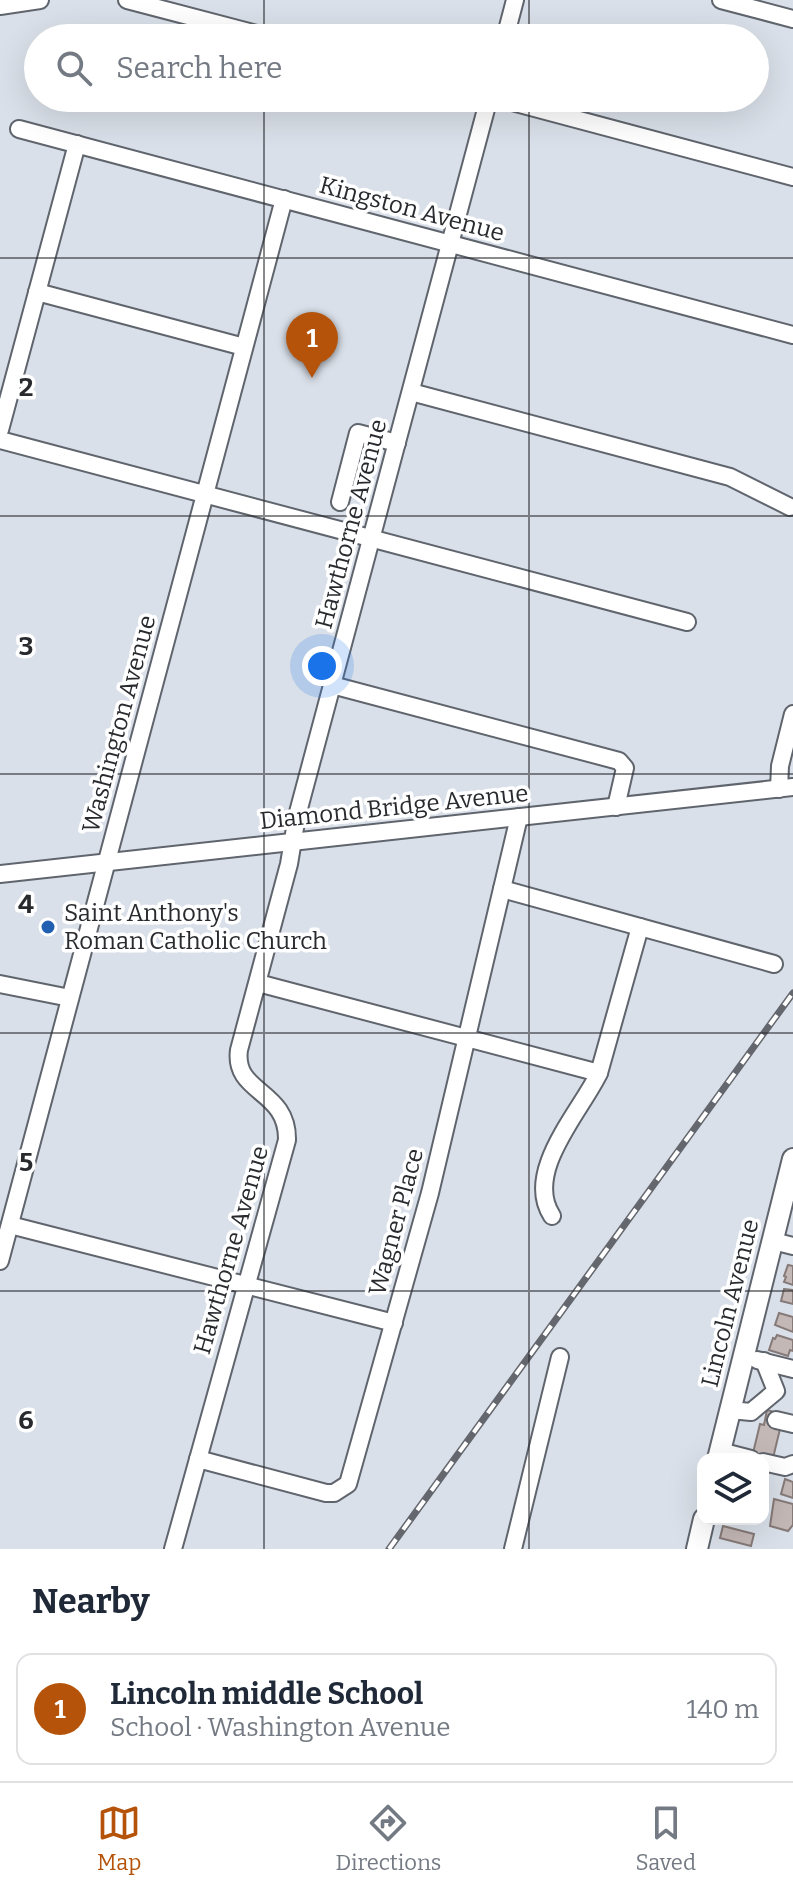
<!DOCTYPE html>
<html lang="en">
<head>
<meta charset="utf-8">
<style>
	body { margin:0; font-family:Bitter,serif; background:#f2f2f3; color:#1f2937 }
	.controls { position:absolute; right:24px; bottom:24px; display:grid; overflow:hidden; border-radius:16px; box-shadow:0 8px 32px #0002 }
	.controls button { width:72px; height:72px; display:grid; place-items:center; padding:0; border:0; border-bottom:2px solid #e0e1e3; background:#fff; color:#1f2937; font:40px sans-serif }
	.you { position:absolute; left:322px; top:666px; width:28px; height:28px; margin:-20px; border:6px solid #fff; border-radius:50%; background:#1a73e8; box-shadow:0 0 0 12px #1a73e833 }
	.badge { display:grid; place-items:center; width:52px; height:52px; border-radius:50%; background:#b45309; color:#fff; font-size:26px; font-weight:700 }
	.pin { position:absolute; translate:-50% -66px; filter:drop-shadow(0 2px 4px #0008) }
	.pin::after { content:''; position:absolute; top:42px; width:28px; height:24px; background:inherit; clip-path:polygon(0 0,100% 0,50% 100%) }
	.list { margin:0; padding:0; list-style:none }
	h2 { display:flex; justify-content:space-between; align-items:center; height:104px; margin:0; padding:0 32px; font-size:34px }
	h2 small { font-size:26px; font-weight:400; color:#747a83 }
	.list li { display:grid; grid-template-columns:52px 1fr auto; gap:24px; align-items:center; box-sizing:border-box; height:112px; margin:0 16px 16px; padding:0 16px; border:2px solid #e0e1e3; border-radius:16px }
	.list b { display:block; font-size:30px; white-space:nowrap }
	.list p { margin:0; font-size:26px; white-space:nowrap; color:#747a83 }
	.list em { font-size:26px; font-style:normal; color:#747a83 }
	.icon { flex:none; width:44px; height:44px; fill:none; stroke:currentColor; stroke-width:2; stroke-linecap:round; stroke-linejoin:round }
	.map { position:relative; flex:none; width:793px; height:1549px; overflow:hidden }
	.search { position:absolute; background:#fff; box-shadow:0 8px 32px #0002; left:24px; right:24px; top:24px; height:88px; display:flex; align-items:center; gap:20px; box-sizing:border-box; padding:0 28px; border-radius:44px; color:#747a83; font-size:30px }
	.sheet { height:232px; background:#fff }
	nav { display:flex; justify-content:space-around; align-items:center; box-sizing:border-box; height:112px; border-top:2px solid #e0e1e3; background:#fff; font-size:22px; color:#747a83 }
	nav a { display:grid; justify-items:center; gap:4px }
	nav .on { color:#b45309 }
	.map>svg:first-child { display:block }
	.building { fill:#c4b8b6; stroke:#857a78; stroke-width:2 }
	.lines { fill:none; stroke-linecap:round; stroke-linejoin:round }
	.minor-casing { stroke:#60656d; stroke-width:20 }
	.major-casing { stroke:#60656d; stroke-width:24 }
	.minor { stroke:#fff; stroke-width:16 }
	.major { stroke:#fff; stroke-width:20 }
	.rail-casing { stroke:#64676d; stroke-width:7 }
	.rail { stroke:#fff; stroke-width:4; stroke-dasharray:12; stroke-linecap:butt }
	.grid { fill:none; stroke:#282a2e; stroke-width:2; stroke-opacity:0.55 }
	.poi-dot { fill:#2160b1; stroke:#fff; stroke-width:3 }
	.labels { text-anchor:middle; stroke-width:7; stroke-linejoin:round; paint-order:stroke }
	.street-label { font-size:24px; fill:#282a2e; stroke:#fff }
	.poi-label { font-size:24px; fill:#282a2e; stroke:#fff; text-anchor:start }
	.grid-label { font-size:26px; text-anchor:middle; font-weight:bold; fill:#282a2e; stroke:#fff; stroke-width:7; stroke-linejoin:round; paint-order:stroke }
</style>
</head>
<body>
<div class="map">
<svg width="793" height="1549" viewBox="0 0 793 1549">
	<rect width="100%" height="100%" fill="#dae0e9"/>
	<g class="building">
		<path d="M788 1265 793 1266V1285L784 1282 786 1277 784 1276Z"/>
		<path d="M784 1289 793 1290V1304L781 1301Z"/>
		<path d="M779 1313 793 1317V1332L775 1325Z"/>
		<path d="M777 1335 793 1340V1351L790 1350 788 1356 769 1350 773 1338 775 1339Z"/>
		<path d="M767 1410 778 1413 780 1429 773 1458 753 1453 760 1424 764 1425Z"/>
		<path d="M785 1479 793 1482V1498L781 1494Z"/>
		<path d="M774 1499 793 1504V1525L788 1531 770 1526Z"/>
		<path d="M723 1526 754 1534 751 1546 720 1538Z"/>
	</g>
	<g class="lines">
		<g class="minor-casing">
			<g id="minor">
				<path d="M127 0 272 38"/>
				<path d="M721 0 793 19"/>
				<path d="M0 6 40 0"/>
				<path d="M505 38 515 0"/>
				<path d="M497 98 793 177"/>
				<path d="M19 129 793 335"/>
				<path d="M37 292 244 347"/>
				<path d="M411 392 730 477 790 507"/>
				<path d="M0 430 77 144"/>
				<path d="M0 440 687 622"/>
				<path d="M340 502 358 433 397 443"/>
				<path d="M332 685 619 761 625 768 616 807"/>
				<path d="M779 789 780 766 793 714"/>
				<path d="M0 874 793 787"/>
				<path d="M502 889 774 964"/>
				<path d="M258 983 599 1073"/>
				<path d="M0 984 70 998"/>
				<path d="M552 1216C523 1172 581 1111 599 1073L640 927"/>
				<path d="M10 1225 394 1323"/>
				<path d="M773 1241 793 1246"/>
				<path d="M0 1261 284 199"/>
				<path d="M757 1360 793 1369"/>
				<path d="M730 1410 751 1412 776 1391 764 1361"/>
				<path d="M776 1420 793 1424"/>
				<path d="M720 1451 751 1459"/>
				<path d="M198 1459 326 1493H334L348 1484 430 1193 519 817"/>
				<path d="M763 1462 785 1467 793 1464"/>
				<path d="M173 1549 287 1140C288 1089 233 1094 239 1050L289 864 297 816 489 98"/>
				<path d="M513 1549 560 1357"/>
			</g>
		</g>
		<g class="major-casing">
			<g id="major">
				<path d="M718 1459 793 1159"/>
				<path d="M697 1549 704 1519"/>
			</g>
		</g>
		<use href="#minor" class="minor"/>
		<use href="#major" class="major"/>
		<g class="rail-casing">
			<path id="rail" d="M389 1549 793 993"/>
		</g>
		<use href="#rail" class="rail"/>
	</g>
	<path class="grid" d="M264 0V38M529 0V38M264 98V1549M529 98V1549M0 258H793M0 516H793M0 774H793M0 1033H793M0 1291H793"/>
	<circle class="poi-dot" cx="48" cy="927" r="8"/>
	<g class="labels">
		<g class="street-label">
			<text transform="translate(412 209) rotate(15)" y="8">Kingston Avenue</text>
			<text transform="translate(351 524) rotate(-75)" y="8">Hawthorne Avenue</text>
			<text transform="translate(119 724) rotate(-75)" y="8">Washington Avenue</text>
			<text transform="translate(394 807) rotate(-6)" y="8">Diamond Bridge Avenue</text>
			<text transform="translate(396 1222) rotate(-75)" y="8">Wagner Place</text>
			<text transform="translate(231 1250) rotate(-74)" y="8">Hawthorne Avenue</text>
			<text transform="translate(730 1303) rotate(-76)" y="8">Lincoln Avenue</text>
		</g>
		<g class="poi-label">
			<text x="64" y="921">Saint Anthony's<tspan x="64" dy="28">Roman Catholic Church</tspan></text>
		</g>
	</g>
	<g class="grid-label">
		<text x="26" y="396">2</text>
		<text x="26" y="655">3</text>
		<text x="26" y="913">4</text>
		<text x="26" y="1171">5</text>
		<text x="26" y="1429">6</text>
	</g>
</svg>
<div class="controls">
<button><svg class="icon" aria-label="layers" viewBox="0 0 24 24"><path d="M12 4l9 5-9 5-9-5zM3 14l9 5 9-5"/></svg></button>
</div>
<div class="you"></div>
<div class="pin badge" style="left:312px;top:378px">1</div>
<div class="search"><svg class="icon" aria-label="search" viewBox="0 0 24 24"><circle cx="10" cy="10" r="6"/><path d="M15 15l6 6"/></svg>Search here</div>
</div>
<section class="sheet">
<h2>Nearby<small></small></h2>
<ul class="list">
<li><span class="badge">1</span><div><b>Lincoln middle School</b><p>School · Washington Avenue</p></div><em>140 m</em></li>
</ul>
</section>
<nav>
<a class="on"><svg class="icon" aria-label="map" viewBox="0 0 24 24"><path d="M3 6l6-2 6 2 6-2v14l-6 2-6-2-6 2zM9 4v14M15 6v14"/></svg>Map</a>
<a><svg class="icon" aria-label="directions" viewBox="0 0 24 24"><path d="M12 3l9 9-9 9-9-9zM9 14v-3h6M13 9l2 2-2 2"/></svg>Directions</a>
<a><svg class="icon" aria-label="saved" viewBox="0 0 24 24"><path d="M7 4h10v16l-5-4-5 4z"/></svg>Saved</a>
</nav>
</body>
</html>
